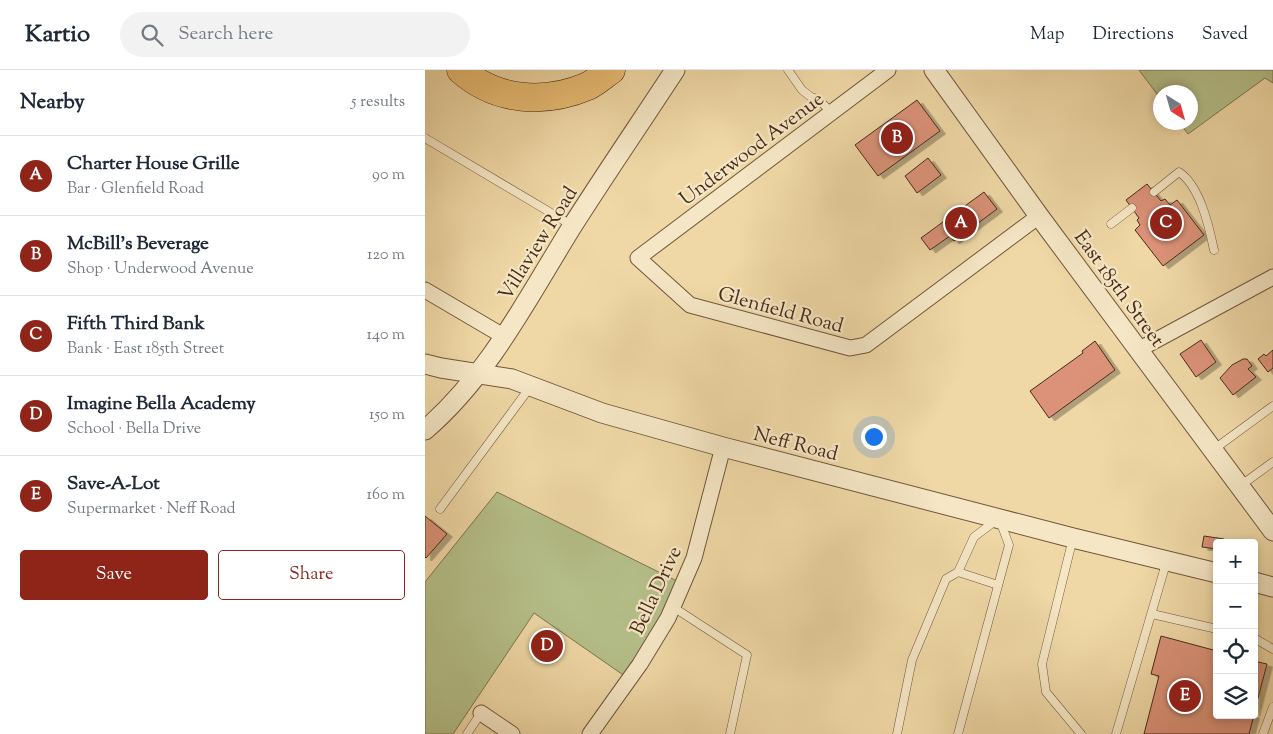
<!DOCTYPE html>
<html lang="en">
<head>
<meta charset="utf-8">
<style>
	body { margin:0; font-family:"Sorts Mill Goudy",serif; background:#f2f2f3; color:#1f2937 }
	.controls { position:absolute; right:15px; bottom:15px; display:grid; overflow:hidden; border-radius:5px; box-shadow:0 2px 8px #0003 }
	.controls button { width:45px; height:45px; display:grid; place-items:center; padding:0; border:0; border-bottom:1px solid #e0e1e3; background:#fff; color:#1f2937; font:25px sans-serif }
	.compass { position:absolute; left:728px; top:15px; width:45px; height:45px; border-radius:50%; background:#fff; box-shadow:0 2px 8px #0003; rotate:143deg }
	.you { position:absolute; left:448px; top:366px; width:18px; height:18px; margin:-12px; border:4px solid #fff; border-radius:50%; background:#1a73e8; box-shadow:0 0 0 8px #1a73e833 }
	.badge { display:grid; place-items:center; width:32px; height:32px; border-radius:50%; background:#8f2418; color:#fff; font-size:16px; font-weight:700 }
	.pin { position:absolute; translate:-50% -50%; border:2px solid #fff; box-shadow:0 1px 5px #0006 }
	.list { margin:0; padding:0; list-style:none }
	h2 { display:flex; justify-content:space-between; align-items:center; height:65px; margin:0; padding:0 20px; font-size:21px }
	h2 small { font-size:16px; font-weight:400; color:#747a83 }
	.list li { display:grid; grid-template-columns:32px 1fr auto; gap:15px; align-items:center; box-sizing:border-box; height:80px; padding:0 20px; border-top:1px solid #e0e1e3 }
	.list b { display:block; font-size:19px; white-space:nowrap }
	.list p { margin:0; font-size:16px; white-space:nowrap; color:#747a83 }
	.list em { font-size:16px; font-style:normal; color:#747a83 }
	.actions { display:flex; gap:10px; padding:15px 20px }
	.actions a { flex:1; padding:11px 0; border:1px solid #8f2418; border-radius:5px; text-align:center; font-size:18px; color:#8f2418 }
	.actions .main { background:#8f2418; color:#fff }
	.icon { flex:none; width:28px; height:28px; fill:none; stroke:currentColor; stroke-width:2; stroke-linecap:round; stroke-linejoin:round }
	.map { position:relative; flex:none; width:848px; height:664px; overflow:hidden }
	header { display:flex; align-items:center; gap:30px; box-sizing:border-box; height:70px; padding:0 25px; background:#fff; border-bottom:1px solid #e0e1e3 }
	header strong { font-size:24px }
	nav { display:flex; gap:28px; margin-inline-start:auto; font-size:18px }
	.search { width:350px; height:45px; background:#f2f2f3; display:flex; align-items:center; gap:12px; box-sizing:border-box; padding:0 18px; border-radius:28px; color:#747a83; font-size:19px }
	main { display:flex }
	aside { flex:1; background:#fff }
	.map>svg:first-child { display:block }
	.green { fill:#b5bf89; stroke:#7e7450 }
	.building { fill:#db9278; stroke:#472a18; filter:url(#shadow) }
	.lines { fill:none; stroke-linecap:round; stroke-linejoin:round }
	.service-casing { stroke:#71563c; stroke-width:9 }
	.minor-casing { stroke:#71563c; stroke-width:17 }
	.tertiary-casing { stroke:#71563c; stroke-width:21 }
	.motorway-casing { stroke:#472a18; stroke-width:29 }
	.service { stroke:#f5e6c5; stroke-width:8 }
	.minor { stroke:#f5e6c5; stroke-width:15 }
	.tertiary { stroke:#f5e6c5; stroke-width:19 }
	.motorway { stroke:#e8bc73; stroke-width:28 }
	.labels { text-anchor:middle; stroke-width:4.5; stroke-linejoin:round; paint-order:stroke }
	.street-label { font-size:20px; fill:#472a18; stroke:#f5e6c5 }
</style>
</head>
<body>
<header>
<strong>Kartio</strong>
<div class="search"><svg class="icon" aria-label="search" viewBox="0 0 24 24"><circle cx="10" cy="10" r="6"/><path d="M15 15l6 6"/></svg>Search here</div>
<nav><a>Map</a><a>Directions</a><a>Saved</a></nav>
</header>
<main>
<aside>
<h2>Nearby<small>5 results</small></h2>
<ul class="list">
<li><span class="badge">A</span><div><b>Charter House Grille</b><p>Bar · Glenfield Road</p></div><em>90 m</em></li>
<li><span class="badge">B</span><div><b>McBill's Beverage</b><p>Shop · Underwood Avenue</p></div><em>120 m</em></li>
<li><span class="badge">C</span><div><b>Fifth Third Bank</b><p>Bank · East 185th Street</p></div><em>140 m</em></li>
<li><span class="badge">D</span><div><b>Imagine Bella Academy</b><p>School · Bella Drive</p></div><em>150 m</em></li>
<li><span class="badge">E</span><div><b>Save-A-Lot</b><p>Supermarket · Neff Road</p></div><em>160 m</em></li>
</ul>
<div class="actions"><a class="main">Save</a><a>Share</a></div>
</aside>
<div class="map">
<svg width="848" height="664" viewBox="0 0 848 664">
	<defs>
		<filter id="shadow"><feDropShadow dx="5.5" dy="3" stdDeviation="0" flood-color="#0004"/></filter>
	</defs>
	<rect width="100%" height="100%" fill="#efd8a6"/>
	<filter id="stains"><feTurbulence type="fractalNoise" baseFrequency=".004" numOctaves="4"/><feColorMatrix values="0 0 0 0 .2 0 0 0 0 .09 0 0 0 0 .02 0 0 0 .5 -.17"/></filter>
	<radialGradient id="worn" r=".72"><stop offset=".6" stop-color="#630" stop-opacity="0"/><stop offset="1" stop-color="#630" stop-opacity=".3"/></radialGradient>
	<g class="green">
		<path d="M714 0H848V13L840 8 763 64 755 53 766 52V22H736L735 28Z"/>
		<path d="M72 422 258 514 204 609 109 543 28 664H0V512Z"/>
	</g>
	<g class="building">
		<path d="M492 30 515 61 453 106 430 75Z"/>
		<path d="M503 88 516 105 492 123 480 106Z"/>
		<path d="M722 114 736 131 740 129 745 135 752 130 779 165 738 196 710 160 715 155 712 150 714 148 701 130Z"/>
		<path d="M559 122 572 139 529 171 525 166 505 180 496 168Z"/>
		<path d="M776 270 791 292 771 307 755 284Z"/>
		<path d="M670 271 690 300 624 348 605 321 658 283 657 281Z"/>
		<path d="M848 280V298L843 302 833 289 839 284 841 286Z"/>
		<path d="M818 289H822L827 296 823 299 831 307 808 325 795 308 807 295Z"/>
		<path d="M0 446 22 464 1 488 0 487Z"/>
		<path d="M779 466 799 469V473H792V479L777 477Z"/>
		<path d="M736 566 792 581V645H829L824 664H719L734 606 726 604Z"/>
		<path d="M829 591 842 594 829 643Z"/>
	</g>
	<g class="lines">
		<g class="service-casing">
			<g id="service">
				<path d="M363 0 377 20 386 27 393 29 407 43"/>
				<path d="M0 68 148 156"/>
				<path d="M729 122 754 102C775 116 784 156 789 180"/>
				<path d="M686 154 707 138"/>
				<path d="M788 380 848 336"/>
				<path d="M815 416 848 392"/>
				<path d="M15 439 106 316"/>
				<path d="M648 468 617 594 621 622 656 664"/>
				<path d="M533 502 573 515"/>
				<path d="M248 537 322 585 305 664"/>
				<path d="M727 544 792 559"/>
				<path d="M829 568 848 579"/>
				<path d="M42 664 56 643"/>
				<path d="M472 664 487 590 521 509 533 502 549 467 574 448 584 475 533 664"/>
				<path d="M691 664 742 490"/>
				<path d="M838 664 848 637"/>
			</g>
		</g>
		<g class="minor-casing">
			<g id="minor">
				<path d="M463 0 213 188 265 235 425 278 441 275 614 146"/>
				<path d="M0 220 80 267"/>
				<path d="M713 280 848 207"/>
				<path d="M56 643 87 664"/>
				<path d="M165 664 215 594 243 548 269 488 298 377"/>
			</g>
		</g>
		<g class="tertiary-casing">
			<g id="tertiary">
				<path d="M509 0 614 146 848 461"/>
				<path d="M0 294 16 298 87 309 177 343 298 377 648 468 792 503"/>
				<path d="M0 360C65 304 103 227 148 155 181 103 216 52 250 0"/>
				<path d="M829 512 848 517"/>
			</g>
		</g>
		<g class="motorway-casing">
			<path id="motorway" d="M36 0C72 32 121 34 163 16 171 12 179 5 186 0"/>
		</g>
		<use href="#service" class="service"/>
		<use href="#minor" class="minor"/>
		<use href="#tertiary" class="tertiary"/>
		<use href="#motorway" class="motorway"/>
	</g>
	<g class="labels">
		<g class="street-label">
			<text transform="translate(326 78) rotate(-37)" y="7">Underwood Avenue</text>
			<text transform="translate(112 173) rotate(-58)" y="7">Villaview Road</text>
			<text transform="translate(695 218) rotate(54)" y="7">East 185th Street</text>
			<text transform="translate(356 239) rotate(15)" y="7">Glenfield Road</text>
			<text transform="translate(371 373) rotate(14)" y="7">Neff Road</text>
			<text transform="translate(230 520) rotate(-65)" y="7">Bella Drive</text>
		</g>
	</g>
	<rect width="100%" height="100%" filter="url(#stains)"/>
	<rect width="100%" height="100%" fill="url(#worn)"/>
</svg>
<div class="controls">
<button>+</button>
<button>−</button>
<button><svg class="icon" aria-label="locate" viewBox="0 0 24 24"><circle cx="12" cy="12" r="6"/><path d="M12 2v4M12 18v4M2 12h4M18 12h4"/></svg></button>
<button><svg class="icon" aria-label="layers" viewBox="0 0 24 24"><path d="M12 4l9 5-9 5-9-5zM3 14l9 5 9-5"/></svg></button>
</div>
<svg class="compass" viewBox="-18 -18 36 36"><path d="M0-13l5 13h-10z" fill="#e53935"/><path d="M0 13l5-13h-10z" fill="#747a83"/></svg>
<div class="you"></div>
<div class="pin badge" style="left:536px;top:153px">A</div>
<div class="pin badge" style="left:472px;top:68px">B</div>
<div class="pin badge" style="left:741px;top:153px">C</div>
<div class="pin badge" style="left:122px;top:576px">D</div>
<div class="pin badge" style="left:760px;top:626px">E</div>
</div>
</main>
</body>
</html>
